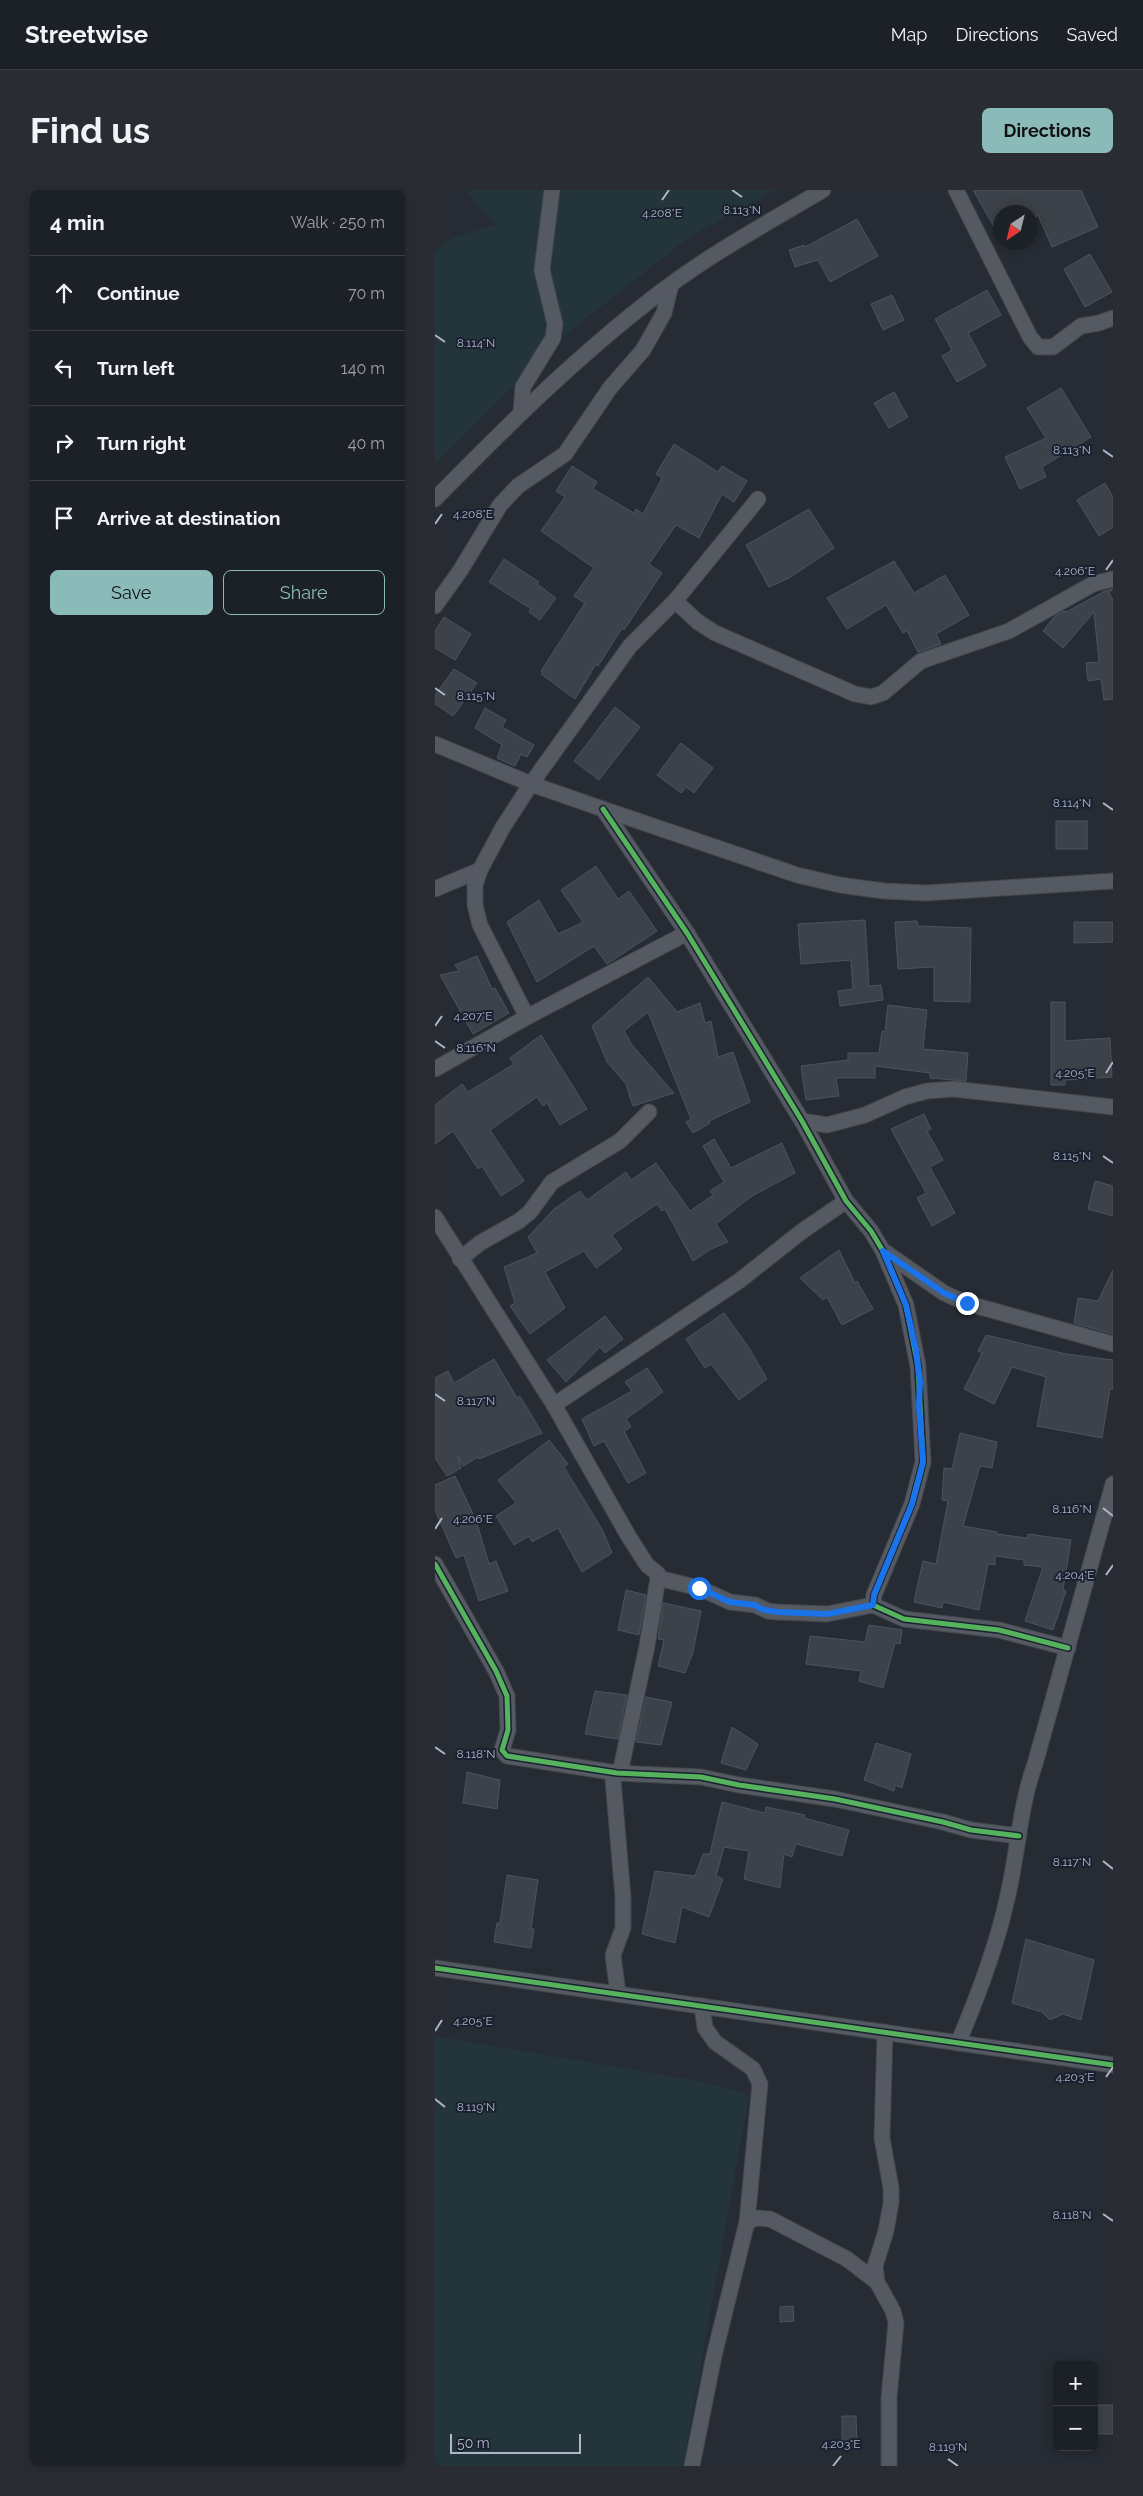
<!DOCTYPE html>
<html lang="en">
<head>
<meta charset="utf-8">
<style>
	body { margin:0; font-family:Raleway,sans-serif; background:#292d33; color:#f1f3f6 }
	.controls { position:absolute; right:15px; bottom:15px; display:grid; overflow:hidden; border-radius:8px; box-shadow:0 2px 12px #0003 }
	.controls button { width:45px; height:45px; display:grid; place-items:center; padding:0; border:0; border-bottom:1px solid #3a3e44; background:#1c2027; color:#f1f3f6; font:25px sans-serif }
	.compass { position:absolute; left:558px; top:15px; width:45px; height:45px; border-radius:50%; background:#1c2027; box-shadow:0 2px 12px #0003; rotate:215deg }
	.scale { position:absolute; left:15px; bottom:12px; width:131px; box-sizing:border-box; padding-left:5px; border:2px solid #aeb6c7; border-top:0; font-size:14px; line-height:18px; white-space:nowrap; color:#aeb6c7; -webkit-text-stroke:4px #19202f; paint-order:stroke }
	.stop { position:absolute; width:15px; height:15px; margin:-11px; border:4px solid #1a73e8; border-radius:50%; background:#fff }
	.stop.end { background:#1a73e8; border-color:#fff; box-shadow:0 1px 5px #0008 }
	.list { margin:0; padding:0; list-style:none }
	h2 { display:flex; justify-content:space-between; align-items:center; height:65px; margin:0; padding:0 20px; font-size:21px }
	h2 small { font-size:16px; font-weight:400; color:#a0a3a7 }
	.list li { display:grid; grid-template-columns:32px 1fr auto; gap:15px; align-items:center; box-sizing:border-box; height:75px; padding:0 20px; border-top:1px solid #3a3e44 }
	.list b { display:block; font-size:19px; white-space:nowrap }
	.list em { font-size:16px; font-style:normal; color:#a0a3a7 }
	.actions { display:flex; gap:10px; padding:15px 20px }
	.actions a { flex:1; padding:11px 0; border:1px solid #8bbbb9; border-radius:8px; text-align:center; font-size:18px; color:#8bbbb9 }
	.actions .main { background:#8bbbb9; color:#111 }
	.icon { flex:none; width:28px; height:28px; fill:none; stroke:currentColor; stroke-width:2; stroke-linecap:round; stroke-linejoin:round }
	.map { position:relative; flex:none; width:678px; height:2276px; overflow:hidden; border-radius:8px }
	header { display:flex; align-items:center; gap:30px; box-sizing:border-box; height:70px; padding:0 25px; background:#1c2027; border-bottom:1px solid #3a3e44 }
	header strong { font-size:24px }
	nav { display:flex; gap:28px; margin-inline-start:auto; font-size:18px }
	.intro { display:flex; align-items:center; justify-content:space-between; box-sizing:border-box; height:120px; padding:0 30px }
	h1 { margin:0; font-size:35px }
	.button { padding:12px 22px; border-radius:8px; background:#8bbbb9; color:#111; font-size:18px; font-weight:700 }
	main { display:flex; gap:30px; padding:0 30px }
	aside { flex:1; background:#1c2027; border-radius:8px; box-shadow:0 2px 12px #0003 }
	.map>svg:first-child { display:block }
	.green { fill:#23353a }
	.building { fill:#3d424a; stroke:#4d535c }
	.lines { fill:none; stroke-linecap:round; stroke-linejoin:round }
	.street-casing { stroke:#42464d; stroke-width:17 }
	.street { stroke:#555962; stroke-width:15 }
	.cycleway-casing { stroke:#19202f; stroke-width:8 }
	.cycleway { stroke:#56b35d; stroke-width:5 }
	.route { stroke:#1a73e8; stroke-width:6 }
	.ticks { fill:none; stroke:#aeb6c7; stroke-width:2 }
	.ticks-label { font-size:12px; text-anchor:middle; fill:#aeb6c7; stroke:#19202f; stroke-width:4; stroke-linejoin:round; paint-order:stroke }
</style>
</head>
<body>
<header>
<strong>Streetwise</strong>
<nav><a>Map</a><a>Directions</a><a>Saved</a></nav>
</header>
<div class="intro"><h1>Find us</h1><a class="button">Directions</a></div>
<main>
<aside>
<h2>4 min<small>Walk · 250 m</small></h2>
<ul class="list">
<li><svg class="icon" aria-label="ahead" viewBox="0 0 24 24"><path d="M12 20V5M6 11l6-6 6 6"/></svg><div><b>Continue</b></div><em>70 m</em></li>
<li><svg class="icon" aria-label="left" viewBox="0 0 24 24"><path d="M17 20v-9H6M10 6l-5 5 5 5"/></svg><div><b>Turn left</b></div><em>140 m</em></li>
<li><svg class="icon" aria-label="right" viewBox="0 0 24 24"><path d="M7 20v-9h11M14 6l5 5-5 5"/></svg><div><b>Turn right</b></div><em>40 m</em></li>
<li><svg class="icon" aria-label="arrive" viewBox="0 0 24 24"><path d="M6 21V4h12l-3 4 3 4H6"/></svg><div><b>Arrive at destination</b></div></li>
</ul>
<div class="actions"><a class="main">Save</a><a>Share</a></div>
</aside>
<div class="map">
<svg width="678" height="2276" viewBox="0 0 678 2276">
	<rect width="100%" height="100%" fill="#262b34"/>
	<g class="green">
		<path d="M36 0H342L257 45 130 145 0 274V61L22 46 61 35 31 2Z"/>
		<path d="M0 1846 271 1892 314 1905 248 2276H0Z"/>
	</g>
	<g class="building">
		<path d="M538 0H646L663 37 617 57 603 25 596 30V22H566V49Z"/>
		<path d="M422 29 443 66 395 92 383 70 360 77 354 60 369 55 370 57Z"/>
		<path d="M655 64 677 102 650 117 629 79Z"/>
		<path d="M552 100 566 125 533 143 551 176 522 192 507 166 517 160 500 129Z"/>
		<path d="M457 105 469 130 448 140 436 114Z"/>
		<path d="M626 198 656 247 607 277 611 287 585 299 570 267 611 248 592 218Z"/>
		<path d="M459 202 473 227 454 238 439 213Z"/>
		<path d="M239 254 283 282 287 276 312 291 299 312 287 304 264 348 241 335 214 374 227 383 189 440 187 438 163 476 161 474 140 509 106 484 108 482 106 481 150 413 139 406 159 378 106 341 130 307 121 301 137 276 162 292 158 299 199 323 201 319 208 324 227 288 221 284Z"/>
		<path d="M670 293 678 307V337L664 346 642 310Z"/>
		<path d="M374 319 399 358 354 388 334 397 311 355Z"/>
		<path d="M69 369 104 392 102 394 121 408 105 430 94 422 96 419 54 392Z"/>
		<path d="M459 371 479 403 510 385 534 425 501 444 506 454 483 462 472 441 468 443 451 415 412 439 392 408Z"/>
		<path d="M678 399 674 403 678 410V509L669 510 666 489 653 491 651 473 664 472 659 422 628 458 608 441 620 426 629 421 631 422 670 401Z"/>
		<path d="M9 427 36 444 20 470 0 458V441Z"/>
		<path d="M19 479 42 493 18 526 0 514V505Z"/>
		<path d="M180 517 205 537 164 590 139 571Z"/>
		<path d="M50 518 71 530 67 537 99 555 92 567 86 564 80 576 62 568 67 555 40 538Z"/>
		<path d="M246 553 278 578 259 603 251 597 246 603 222 585Z"/>
		<rect x="621" y="631" width="31" height="28"/>
		<path d="M161 676 183 709 194 701 222 741 172 774 159 756 102 792 72 732 104 710 123 744 148 732 126 700Z"/>
		<path d="M430 730 434 796 446 795 448 810 405 816 403 801 418 799 416 770 366 774 363 734Z"/>
		<path d="M482 731 483 736 536 738 535 812 499 811V777L463 779 460 732Z"/>
		<path d="M639 732H678V752L639 753Z"/>
		<path d="M42 766 57 799 60 798 74 823 38 844 5 785 24 781 20 775Z"/>
		<path d="M213 787 242 822 265 813 270 833 276 831 283 867 298 862 315 912 274 931 275 933 258 943 251 932 256 929 213 822 189 841 197 855 239 903 198 916 191 894 172 872 157 836Z"/>
		<path d="M616 812H630V851L675 848 677 887 630 890V895H616Z"/>
		<path d="M453 815 492 820 488 859 533 863 531 891 495 888V883L440 876V888H401L404 906 371 910 366 876 413 870V863H444L447 841 450 842Z"/>
		<path d="M106 845 152 919 125 935 112 913 108 916 102 907 55 940 89 991 66 1006 47 976 43 979 18 941 0 954V915L27 894 33 902 79 874 75 868Z"/>
		<path d="M489 924 496 939 492 941 508 970 495 977 520 1023 497 1036 482 1008 491 1003 456 939Z"/>
		<path d="M279 949 296 978 347 953 360 983 317 1006 281 1034 293 1052 276 1059 258 1071 230 1019 227 1021 222 1014 177 1045 187 1059 161 1078 149 1061 110 1082 130 1118 95 1144 75 1116 80 1113 69 1077 102 1063 93 1047 119 1019 145 1001 152 1010 191 982 196 990 221 973 255 1021 278 1005 275 1001 289 992 268 956Z"/>
		<path d="M660 991 678 996V1026L653 1019Z"/>
		<path d="M404 1060 420 1093 422 1091 438 1119 407 1135 392 1107 388 1110 365 1088Z"/>
		<path d="M678 1080V1144L639 1133 643 1108 663 1111Z"/>
		<path d="M289 1123 314 1158 332 1189 304 1210 276 1174 270 1178 251 1149Z"/>
		<path d="M170 1126 188 1149 170 1163 165 1157 131 1192 112 1170Z"/>
		<path d="M551 1145 631 1164 678 1170V1199H675L667 1248 602 1236 611 1187 577 1177 559 1214 529 1199 547 1163 543 1161Z"/>
		<path d="M59 1169 82 1208 85 1206 107 1243 44 1269 43 1267 28 1276 23 1267 26 1278 12 1286 0 1268V1188L13 1181 19 1193Z"/>
		<path d="M212 1178 228 1202 191 1229 196 1237 189 1241 211 1283 193 1293 169 1251 159 1256 147 1229 197 1201 190 1192Z"/>
		<path d="M525 1243 562 1252 557 1278 545 1276 528 1336 562 1342V1344L592 1348 593 1344 636 1350 628 1400 631 1401 618 1440 590 1431 608 1377 589 1375V1370L560 1366V1375L553 1374 544 1420 508 1412 507 1418 479 1412 488 1371 501 1374 513 1311 507 1310 509 1278 517 1279Z"/>
		<path d="M114 1250 133 1274 129 1277 168 1341 177 1363 147 1382 123 1338 97 1352 94 1346 79 1355 61 1326 81 1313 63 1290Z"/>
		<path d="M20 1286 41 1330 54 1374 61 1371 73 1401 44 1411 29 1365 21 1368 0 1320V1295Z"/>
		<path d="M191 1400 211 1405 204 1445 183 1440Z"/>
		<path d="M228 1413 266 1421 258 1462 250 1483 223 1476 229 1450 223 1449Z"/>
		<path d="M434 1435 467 1440 465 1454 460 1453 448 1498 424 1491 426 1481 371 1474 375 1446 430 1452Z"/>
		<path d="M160 1501 192 1505 183 1549 150 1544Z"/>
		<path d="M211 1507 237 1512 226 1555 201 1552Z"/>
		<path d="M297 1537 323 1554 311 1580 286 1573Z"/>
		<path d="M441 1553 476 1564 467 1598 460 1595 459 1601 429 1590Z"/>
		<path d="M32 1582 65 1590 62 1619 28 1613Z"/>
		<path d="M287 1612 330 1623 331 1617 370 1625 369 1628 414 1640 407 1666 361 1654 357 1667 349 1664 345 1698 309 1689 314 1661 289 1657 281 1686 288 1689 274 1727 247 1717 240 1753 207 1744 220 1681 260 1686 268 1664H275Z"/>
		<path d="M72 1685 103 1690 96 1739H99L96 1758 59 1752 62 1733H65Z"/>
		<path d="M591 1749 659 1770 646 1830 628 1824 615 1830 607 1822 577 1813Z"/>
		<path d="M358 2116 359 2131 345 2132V2117Z"/>
		<rect x="659" y="2215" width="19" height="29"/>
		<path d="M407 2226H421L422 2257H407Z"/>
	</g>
	<g class="lines">
		<g class="street-casing">
			<g id="street">
				<path d="M521 0 595 147 603 157H618L646 136 664 133 678 128"/>
				<path d="M86 222 88 197 118 148 120 134 107 80 117 0"/>
				<path d="M0 309C67 241 134 174 209 115 264 70 327 36 388 0"/>
				<path d="M240 411 263 432 280 443 420 504 436 507 448 503 486 471 574 441 658 394 678 389"/>
				<path d="M0 416 25 381 65 315 83 296 130 264 175 198 208 160 229 123 236 95"/>
				<path d="M0 554 96 594 168 619 362 685 405 695 449 701 491 703 678 691"/>
				<path d="M168 619 252 743 367 931 411 1011 436 1041 448 1061 471 1115 483 1176 488 1272 477 1314 439 1405 438 1415 469 1429 564 1440 633 1458"/>
				<path d="M0 699 45 680"/>
				<path d="M92 827 45 735 40 715V695L45 680 68 637 96 594 195 456 240 411 323 309"/>
				<path d="M0 879 92 827 252 743"/>
				<path d="M367 931 392 935 430 925 470 907 492 901 519 899 678 917"/>
				<path d="M0 1027 119 1215 194 1347 212 1375 223 1384V1388L264 1398 295 1412 320 1415 333 1421 342 1422 392 1424 438 1415"/>
				<path d="M450 1062 509 1103 531 1113 678 1154"/>
				<path d="M25 1069 45 1053 84 1031 95 1022 117 992 185 951 214 922"/>
				<path d="M119 1215 304 1091 366 1042 411 1011"/>
				<path d="M0 1374 61 1481 72 1506 73 1540 67 1560 72 1566 182 1583 266 1587 304 1595 400 1609 508 1632 536 1640 584 1646"/>
				<path d="M182 1583 178 1590 188 1707V1738L178 1765 183 1804"/>
				<path d="M185 1583 212 1456 223 1388"/>
				<path d="M0 1778 678 1875"/>
				<path d="M450 1842 447 1948 456 1998V2013L451 2041 440 2076 442 2092 458 2121 461 2133 454 2207V2276"/>
				<path d="M523 1853C543 1806 561 1759 572 1709 583 1664 584 1618 600 1574L678 1294"/>
				<path d="M312 2032 321 2028 335 2029 412 2069 442 2092"/>
				<path d="M257 2276 279 2166 312 2032 325 1894 318 1879 280 1852 270 1838 267 1816"/>
			</g>
		</g>
		<use href="#street" class="street"/>
		<g class="cycleway-casing">
			<g id="cycleway">
				<path d="M168 619 252 743 367 931 411 1011 436 1041 448 1061 471 1115 483 1176 488 1272 477 1314 439 1405 438 1415 469 1429 564 1440 633 1458"/>
				<path d="M0 1374 61 1481 72 1506 73 1540 67 1560 72 1566 182 1583 266 1587 304 1595 400 1609 508 1632 536 1640 584 1646"/>
				<path d="M0 1778 678 1875"/>
			</g>
		</g>
		<use href="#cycleway" class="cycleway"/>
	</g>
	<g class="lines">
		<path class="route" d="M264 1398 295 1412 320 1415 326 1419 342 1422 392 1424 438 1415 439 1405 477 1314 488 1272 484 1215 485 1191 481 1160 471 1115 448 1061 509 1103 532 1113"/>
	</g>
	<path class="ticks" d="M297 0 307 7M227 10 234 0M0 145 10 152M668 260 678 267M0 334 7 324M671 380 678 370M0 498 10 505M668 613 678 620M0 836 7 826M0 851 10 858M671 883 678 872M668 966 678 973M0 1204 10 1211M668 1318 678 1326M0 1339 7 1328M671 1385 678 1375M0 1557 10 1564M668 1671 678 1679M0 1841 7 1830M671 1887 678 1877M0 1909 10 1917M668 2024 678 2031M513 2269 523 2276M398 2276 406 2266"/>
	<g class="ticks-label">
		<text x="307" y="24">8.113°N</text>
		<text x="227" y="27">4.208°E</text>
		<text x="41" y="157">8.114°N</text>
		<text x="637" y="264">8.113°N</text>
		<text x="38" y="328">4.208°E</text>
		<text x="640" y="385">4.206°E</text>
		<text x="41" y="510">8.115°N</text>
		<text x="637" y="617">8.114°N</text>
		<text x="38" y="830">4.207°E</text>
		<text x="41" y="862">8.116°N</text>
		<text x="640" y="887">4.205°E</text>
		<text x="637" y="970">8.115°N</text>
		<text x="41" y="1215">8.117°N</text>
		<text x="637" y="1323">8.116°N</text>
		<text x="38" y="1333">4.206°E</text>
		<text x="640" y="1389">4.204°E</text>
		<text x="41" y="1568">8.118°N</text>
		<text x="637" y="1676">8.117°N</text>
		<text x="38" y="1835">4.205°E</text>
		<text x="640" y="1891">4.203°E</text>
		<text x="41" y="1921">8.119°N</text>
		<text x="637" y="2029">8.118°N</text>
		<text x="406" y="2258">4.203°E</text>
		<text x="513" y="2261">8.119°N</text>
	</g>
</svg>
<div class="controls">
<button>+</button>
<button>−</button>
</div>
<svg class="compass" viewBox="-18 -18 36 36"><path d="M0-13l5 13h-10z" fill="#e53935"/><path d="M0 13l5-13h-10z" fill="#a0a3a7"/></svg>
<div class="scale">50 m</div>
<div class="stop" style="left:264px;top:1398px"></div>
<div class="stop end" style="left:532px;top:1113px"></div>
</div>
</main>
</body>
</html>
